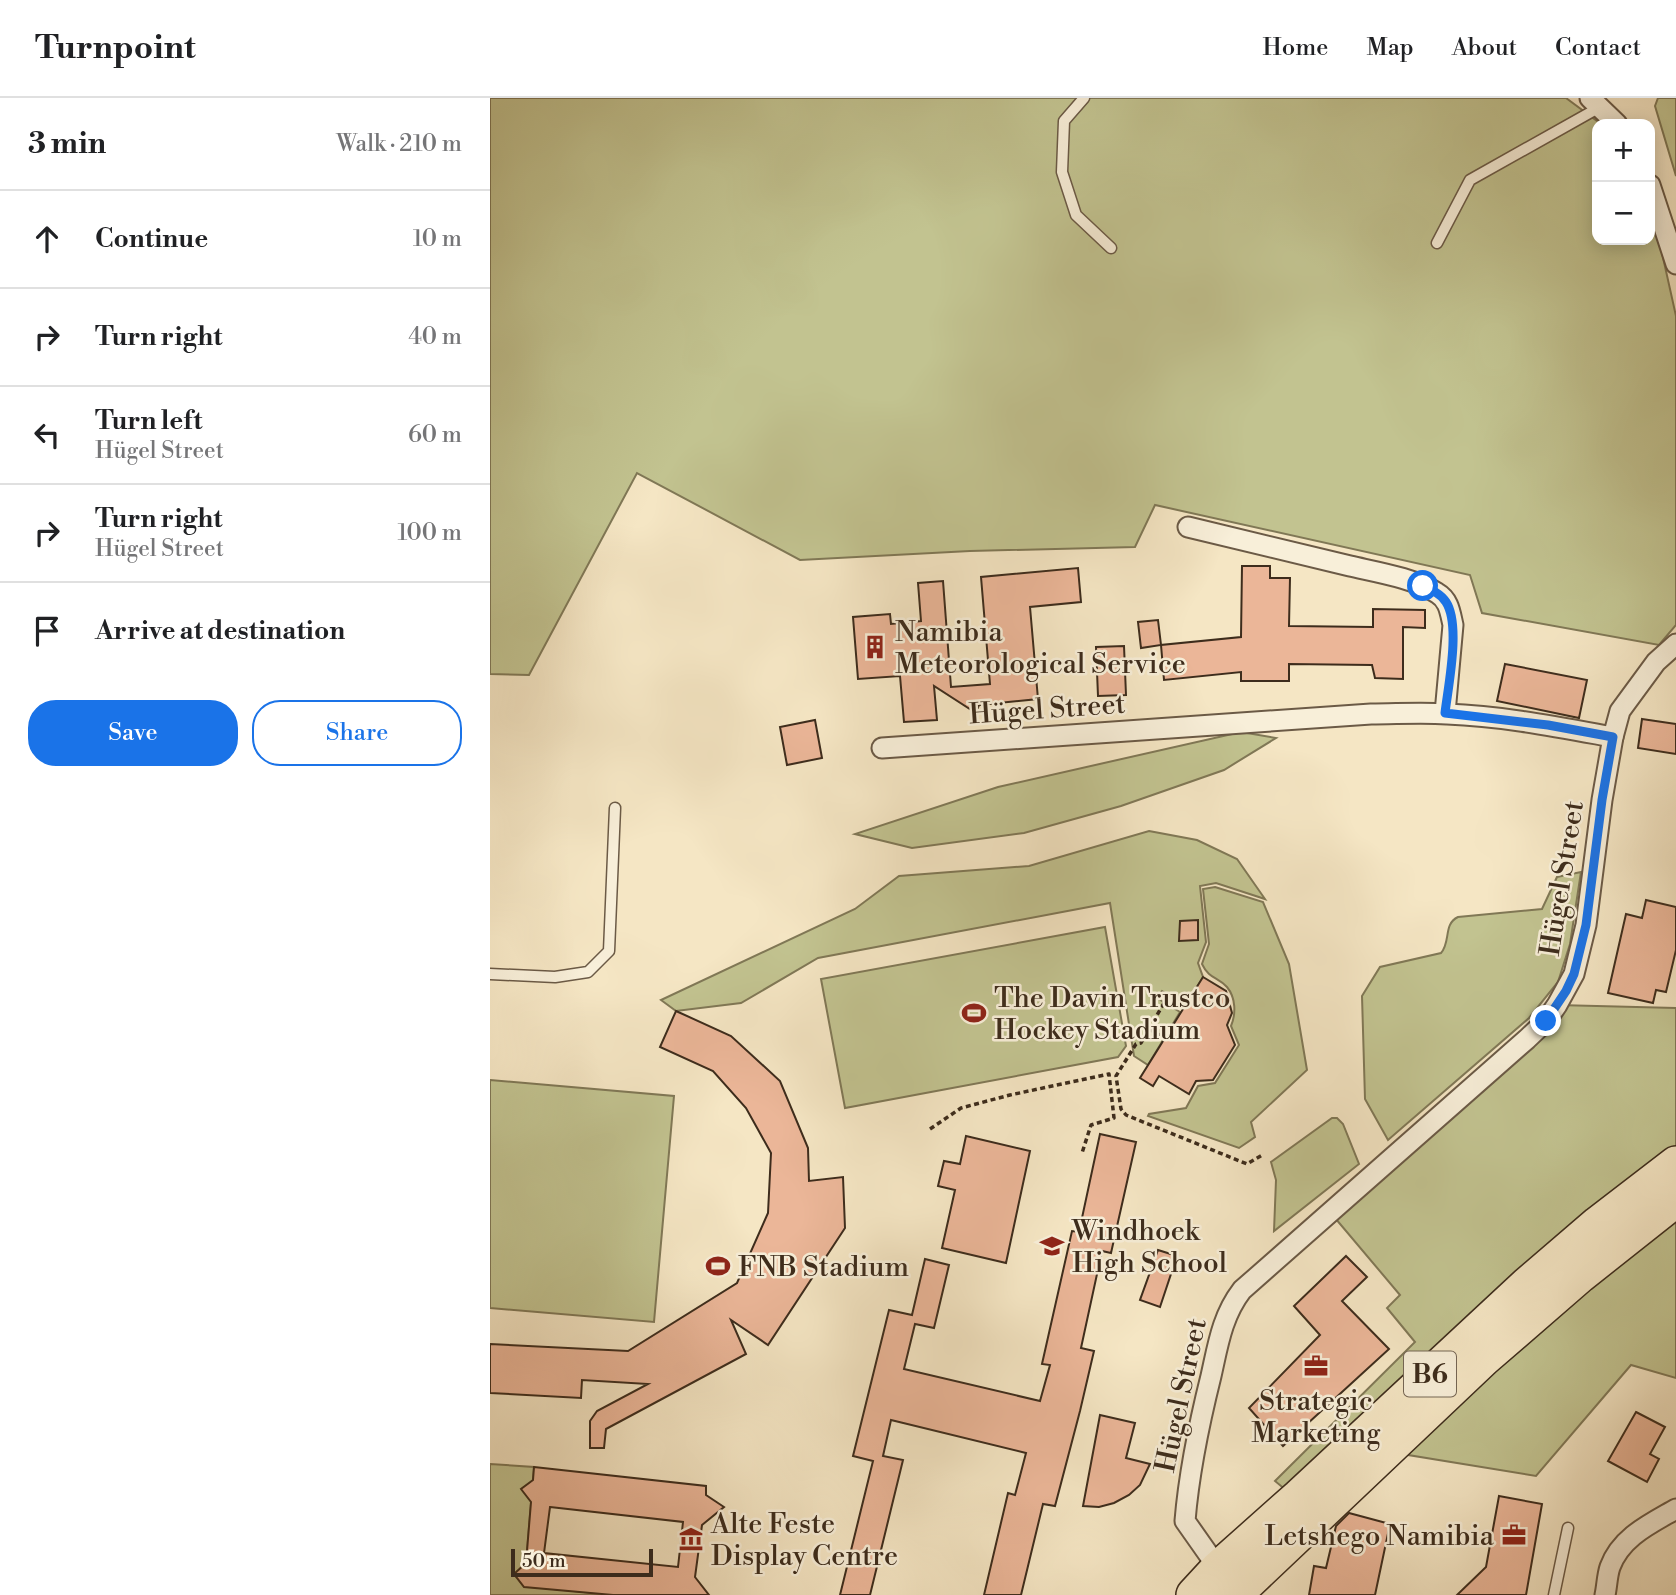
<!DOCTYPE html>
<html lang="en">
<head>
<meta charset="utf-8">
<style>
	body { margin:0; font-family:"Libre Bodoni",serif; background:#f2f2f2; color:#202124 }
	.controls { position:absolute; right:21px; top:21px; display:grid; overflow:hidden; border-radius:14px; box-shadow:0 4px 18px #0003 }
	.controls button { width:63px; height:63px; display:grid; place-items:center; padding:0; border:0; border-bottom:2px solid #e0e0e0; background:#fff; color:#202124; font:35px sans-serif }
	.scale { position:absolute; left:21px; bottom:18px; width:142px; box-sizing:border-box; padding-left:7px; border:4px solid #3d2c1c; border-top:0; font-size:19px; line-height:24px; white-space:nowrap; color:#3d2c1c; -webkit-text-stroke:5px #f8efd9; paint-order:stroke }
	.stop { position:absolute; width:21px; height:21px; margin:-16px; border:5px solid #1a73e8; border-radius:50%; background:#fff }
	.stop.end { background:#1a73e8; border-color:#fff; box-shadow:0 2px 7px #0008 }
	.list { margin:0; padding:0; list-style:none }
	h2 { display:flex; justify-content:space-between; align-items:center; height:91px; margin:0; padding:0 28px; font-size:30px }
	h2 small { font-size:23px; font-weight:400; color:#757577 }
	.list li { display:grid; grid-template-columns:46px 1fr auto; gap:21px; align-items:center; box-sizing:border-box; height:98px; padding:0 28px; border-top:2px solid #e0e0e0 }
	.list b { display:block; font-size:26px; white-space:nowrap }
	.list p { margin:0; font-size:23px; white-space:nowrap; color:#757577 }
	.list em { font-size:23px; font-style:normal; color:#757577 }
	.actions { display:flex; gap:14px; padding:21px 28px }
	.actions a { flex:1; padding:16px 0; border:2px solid #1a73e8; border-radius:28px; text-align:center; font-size:24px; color:#1a73e8 }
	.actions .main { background:#1a73e8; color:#fff }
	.icon { flex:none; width:38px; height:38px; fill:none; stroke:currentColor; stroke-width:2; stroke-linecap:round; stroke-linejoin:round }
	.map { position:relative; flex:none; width:1186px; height:1497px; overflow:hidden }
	header { display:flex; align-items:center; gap:42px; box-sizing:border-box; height:98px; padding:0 35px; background:#fff; border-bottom:2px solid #e0e0e0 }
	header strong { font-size:33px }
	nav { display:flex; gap:38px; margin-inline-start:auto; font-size:24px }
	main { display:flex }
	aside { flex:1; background:#fff }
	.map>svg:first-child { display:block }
	.green { fill:#c2c390; stroke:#807856; stroke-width:2 }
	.building { fill:#ebb698; stroke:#3d2c1c; stroke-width:2; fill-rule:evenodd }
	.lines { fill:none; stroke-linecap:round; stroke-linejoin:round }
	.lane-casing { stroke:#6b5a46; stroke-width:13 }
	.street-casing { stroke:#6b5a46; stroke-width:23 }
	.highway-casing { stroke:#3d2c1c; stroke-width:38 }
	.path { stroke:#3d2c1c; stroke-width:3.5; stroke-dasharray:5 3.5; stroke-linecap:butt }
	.lane { stroke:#f8efd9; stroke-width:10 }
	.street { stroke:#f8efd9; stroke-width:19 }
	.highway { stroke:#f5e6c4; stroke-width:35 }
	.route { stroke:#1a73e8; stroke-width:9 }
	.labels { text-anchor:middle; stroke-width:5; stroke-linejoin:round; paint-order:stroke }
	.shield { fill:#f8efd9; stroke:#756655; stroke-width:2 }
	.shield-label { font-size:26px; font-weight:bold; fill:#3d2c1c }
	.poi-label { font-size:28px; fill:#3d2c1c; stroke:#f8efd9; text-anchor:start }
	.street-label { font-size:28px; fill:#3d2c1c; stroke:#f8efd9 }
</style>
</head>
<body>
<header>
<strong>Turnpoint</strong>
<nav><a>Home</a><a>Map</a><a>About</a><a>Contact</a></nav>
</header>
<main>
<aside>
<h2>3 min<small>Walk · 210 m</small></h2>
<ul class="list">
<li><svg class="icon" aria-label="ahead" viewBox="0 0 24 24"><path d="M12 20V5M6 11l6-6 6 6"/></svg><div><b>Continue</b></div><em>10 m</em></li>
<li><svg class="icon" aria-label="right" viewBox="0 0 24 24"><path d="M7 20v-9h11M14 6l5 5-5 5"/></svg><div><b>Turn right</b></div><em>40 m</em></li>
<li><svg class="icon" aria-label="left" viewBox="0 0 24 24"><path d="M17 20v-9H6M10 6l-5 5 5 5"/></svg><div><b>Turn left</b><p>Hügel Street</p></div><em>60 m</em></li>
<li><svg class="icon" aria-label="right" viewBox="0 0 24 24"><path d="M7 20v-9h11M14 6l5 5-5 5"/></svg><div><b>Turn right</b><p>Hügel Street</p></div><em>100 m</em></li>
<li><svg class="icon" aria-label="arrive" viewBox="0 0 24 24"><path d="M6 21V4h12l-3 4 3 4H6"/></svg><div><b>Arrive at destination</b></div></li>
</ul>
<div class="actions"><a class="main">Save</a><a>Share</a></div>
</aside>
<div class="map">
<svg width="1186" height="1497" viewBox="0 0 1186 1497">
	<rect width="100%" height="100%" fill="#f5e6c4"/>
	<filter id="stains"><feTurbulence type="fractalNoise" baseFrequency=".00286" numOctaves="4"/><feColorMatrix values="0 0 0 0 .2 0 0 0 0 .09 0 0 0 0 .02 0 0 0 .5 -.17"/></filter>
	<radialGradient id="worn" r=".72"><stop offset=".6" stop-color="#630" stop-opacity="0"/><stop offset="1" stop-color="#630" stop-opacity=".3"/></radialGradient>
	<g class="green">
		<path d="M0 0H1076L1111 26H1107V142H1160V121L1170 146 1186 218V527L1169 547 992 515 980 477 665 407 645 449 480 453 310 462 147 375 39 577 0 576Z"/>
		<path d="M1168 0H1186V78L1165 8Z"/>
		<path d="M751 634 786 640 734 672 631 708 534 735 422 750 365 736 508 689Z"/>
		<path d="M659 733 707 742 747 761 775 801 726 785 710 788 716 844 708 865 713 879 696 908 672 893 667 900 690 914 658 967 644 958 620 805 328 860 251 905 186 913 171 902 365 811 409 778 539 768Z"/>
		<path d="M1091 774 1080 846 1068 884 1039 920 898 1042 875 1001 872 898 890 869 951 855C961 844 953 826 968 819L1052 811 1067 779Z"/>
		<path d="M725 789 773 804 799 866 817 972 761 1024 765 1039 749 1050 658 1018 659 1016 696 1010 708 988 725 985 749 947 741 928C746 916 746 900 737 889 728 879 719 881 712 866L719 846 713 791Z"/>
		<path d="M615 829 636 948 628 959 355 1010 331 881Z"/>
		<path d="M1067 907 1186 910V1051L797 1393 785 1383 925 1244 897 1210 910 1197 840 1114Z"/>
		<path d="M0 982 184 998 164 1224 0 1210Z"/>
		<path d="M842 1020H847L853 1026 869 1066 784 1133 786 1082 781 1064Z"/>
		<path d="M1186 1103V1280L1141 1267 1046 1378 906 1355Z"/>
		<path d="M0 1366 44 1369 36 1465 24 1476 34 1488 123 1497H0Z"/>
	</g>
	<g class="building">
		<path d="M752 468H780V480H800L799 528 883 529V511L935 512V530L913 529V581L885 580 882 567 799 566V583H751V574L674 582 671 547 751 539Z"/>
		<path d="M588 470 591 504 540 509 548 601 489 607 486 615 444 588 447 622 414 624 410 578 368 581 363 519 400 516 401 526 431 523 428 485 453 483 461 589 500 586 491 479Z"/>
		<path d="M668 522 671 547 651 550 648 524Z"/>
		<path d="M634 548 636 597 608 598 606 549Z"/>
		<path d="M1015 566 1097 582 1089 620 1007 603Z"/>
		<path d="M1152 621 1186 626V656L1148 650Z"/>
		<path d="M325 622 332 660 297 667 290 629Z"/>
		<path d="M1156 802 1186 809V852L1176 894 1166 892 1163 905 1118 895 1136 816 1152 820Z"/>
		<path d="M708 822V842L689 843 690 823Z"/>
		<path d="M713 879 736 893 742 915 737 927 745 947 723 982 706 983 699 996 669 978 663 988 650 980Z"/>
		<path d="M186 913 241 938 290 983 318 1050 319 1083 353 1079 355 1130 278 1247 241 1222 256 1256 116 1331 114 1350H100V1323L107 1313 158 1286 92 1282 91 1300 0 1295V1246L138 1253 247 1185 278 1115 281 1055 256 1010 223 973 170 949Z"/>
		<path d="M610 1036 646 1044 621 1155 612 1153 591 1250 604 1253 590 1313 565 1408 553 1406 531 1497H494L518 1395 525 1397 536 1355 401 1322 393 1358 413 1362 380 1497H350L383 1363 363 1358 399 1212 422 1217 435 1161 459 1167 444 1230 425 1226 414 1271 550 1303 560 1267 552 1266 582 1133 589 1134Z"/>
		<path d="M476 1038 540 1053 516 1165 452 1150 465 1092 448 1088 454 1063 470 1066Z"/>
		<path d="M668 1152 687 1158 670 1209 650 1202Z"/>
		<path d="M856 1158 877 1179 852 1203 899 1251 793 1348 759 1310 830 1237 804 1208Z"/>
		<path d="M1146 1314 1175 1329 1160 1356 1169 1361 1157 1384 1118 1363Z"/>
		<path d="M610 1317 645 1325 636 1360 660 1366 650 1387 639 1397 624 1405 609 1409 593 1408Z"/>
		<path d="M44 1369 216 1388V1397L234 1409 212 1427 205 1479 219 1497H123L34 1489 24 1476 36 1465 41 1404 31 1391 43 1382ZM60 1409 193 1424 188 1469 54 1455Z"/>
		<path d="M1009 1398 1052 1406 1036 1497H967L996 1469Z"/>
		<path d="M859 1415 900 1426 885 1497H819L824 1468 836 1470 846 1428Z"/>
	</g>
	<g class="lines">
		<g class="lane-casing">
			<g id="lane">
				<path d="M594 0 574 23 572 74 586 117 621 150"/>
				<path d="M947 145 980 82 1110 9"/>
				<path d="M0 876 65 879 98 874 119 853 125 710"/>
				<path d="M1064 1497 1078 1430"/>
			</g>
		</g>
		<g class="street-casing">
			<g id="street">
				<path d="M1100 0 1127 26"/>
				<path d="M1160 87 1186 166"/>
				<path d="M698 429C752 442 806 455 860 468 886 474 924 480 947 495 959 502 960 514 963 527L955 615"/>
				<path d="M392 650 881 616C906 616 932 614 957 616 1013 618 1068 629 1123 639"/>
				<path d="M733 1477 695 1423C699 1374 709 1326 721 1278 728 1247 732 1218 752 1192L1037 941 1056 923 1067 907 1084 876 1096 827 1112 702 1123 639 1130 613 1166 564 1186 546"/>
				<path d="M1115 1497C1117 1488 1117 1478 1120 1469 1131 1439 1160 1426 1186 1411"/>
			</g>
		</g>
		<g class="highway-casing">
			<g id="highway">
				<path d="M704 1497 728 1471 809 1399 1037 1187 1108 1126 1186 1066"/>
				<path d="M744 1497 993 1261 1090 1177 1186 1101"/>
			</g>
		</g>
		<g class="path">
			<path d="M674 905 651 945 646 946 626 978 631 1011 636 1017 757 1066 774 1056"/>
			<path d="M659 931 675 940"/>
			<path d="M440 1031 471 1010 520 997 619 976 624 1020 601 1027 592 1055"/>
			<path d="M116 1497V1496"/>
		</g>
		<use href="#lane" class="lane"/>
		<use href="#street" class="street"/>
		<use href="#highway" class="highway"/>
	</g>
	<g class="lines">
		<path class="route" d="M933 488C942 492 951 496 956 504 971 527 958 589 955 615L1058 627 1123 639 1112 702 1096 827 1084 876 1076 893 1056 923"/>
	</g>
	<defs>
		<g id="building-bare" transform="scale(1.89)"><path d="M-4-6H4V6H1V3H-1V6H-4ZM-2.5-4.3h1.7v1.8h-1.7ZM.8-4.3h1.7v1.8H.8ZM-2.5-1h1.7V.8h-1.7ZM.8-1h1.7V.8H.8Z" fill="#8f2418" stroke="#f8efd9" stroke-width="2.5" paint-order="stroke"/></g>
		<g id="stadium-bare" transform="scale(1.89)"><path d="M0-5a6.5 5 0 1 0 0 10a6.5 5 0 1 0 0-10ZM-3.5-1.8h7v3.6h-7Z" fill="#8f2418" stroke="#f8efd9" stroke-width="2.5" paint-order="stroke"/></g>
		<g id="school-bare" transform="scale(1.89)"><path d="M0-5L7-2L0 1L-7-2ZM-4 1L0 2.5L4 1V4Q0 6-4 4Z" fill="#8f2418" stroke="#f8efd9" stroke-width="2.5" paint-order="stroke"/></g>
		<g id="office-bare" transform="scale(1.89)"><path d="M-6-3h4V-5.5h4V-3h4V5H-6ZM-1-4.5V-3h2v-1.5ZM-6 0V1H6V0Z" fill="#8f2418" stroke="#f8efd9" stroke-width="2.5" paint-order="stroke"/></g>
		<g id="museum-bare" transform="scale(1.89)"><path d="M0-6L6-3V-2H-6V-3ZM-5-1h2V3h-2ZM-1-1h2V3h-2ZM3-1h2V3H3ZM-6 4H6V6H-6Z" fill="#8f2418" stroke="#f8efd9" stroke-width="2.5" paint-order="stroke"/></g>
	</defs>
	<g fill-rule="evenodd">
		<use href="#building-bare" x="385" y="549"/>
		<use href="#stadium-bare" x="484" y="915"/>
		<use href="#school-bare" x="562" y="1148"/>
		<use href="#stadium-bare" x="228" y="1168"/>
		<use href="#office-bare" x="826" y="1268"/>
		<use href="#office-bare" x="1024" y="1437"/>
		<use href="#museum-bare" x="201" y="1441"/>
	</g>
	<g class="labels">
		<rect class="shield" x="914" y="1253.5" width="52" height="45" rx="5"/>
		<g class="shield-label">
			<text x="940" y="1285">B6</text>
		</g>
		<g class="poi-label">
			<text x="405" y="543">Namibia<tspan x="405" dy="32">Meteorological Service</tspan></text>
			<text x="504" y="909">The Davin Trustco<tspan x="504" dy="32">Hockey Stadium</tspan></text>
			<text x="582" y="1142">Windhoek<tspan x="582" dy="32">High School</tspan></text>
			<text x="248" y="1178">FNB Stadium</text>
			<text x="826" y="1312" text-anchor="middle">Strategic<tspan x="826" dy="32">Marketing</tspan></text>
			<text x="221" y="1435">Alte Feste<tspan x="221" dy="32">Display Centre</tspan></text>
			<text x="1004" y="1447" text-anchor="end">Letshego Namibia</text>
		</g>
		<g class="street-label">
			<text transform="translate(557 610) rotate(-4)" y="10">Hügel Street</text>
			<text transform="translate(1071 780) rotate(-81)" y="10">Hügel Street</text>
			<text transform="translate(690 1297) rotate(-78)" y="10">Hügel Street</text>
		</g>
	</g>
	<rect width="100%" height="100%" filter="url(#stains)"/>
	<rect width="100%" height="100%" fill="url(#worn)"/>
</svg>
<div class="controls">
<button>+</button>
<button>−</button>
</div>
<div class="scale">50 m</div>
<div class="stop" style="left:933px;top:488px"></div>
<div class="stop end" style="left:1056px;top:923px"></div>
</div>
</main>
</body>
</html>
